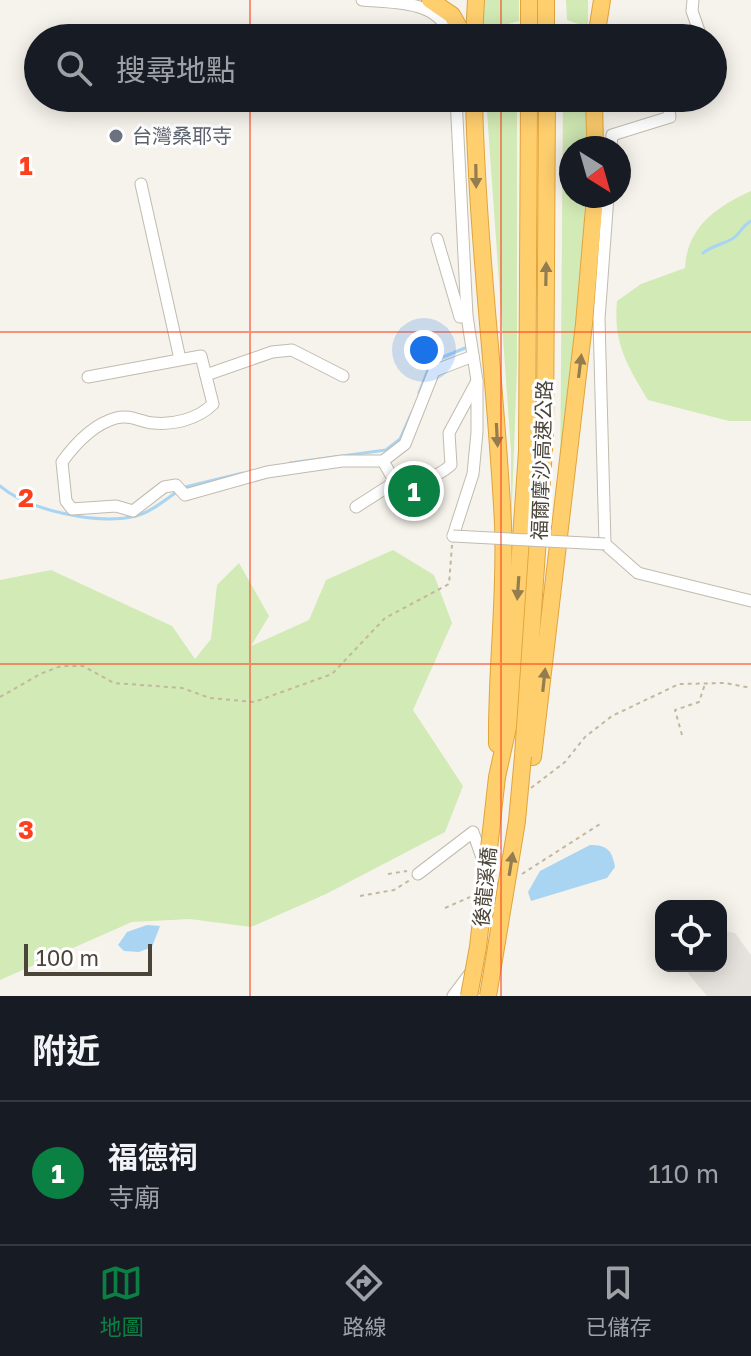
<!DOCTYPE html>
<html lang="zh-TW">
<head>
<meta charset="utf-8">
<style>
	body { margin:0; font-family:"Golos Text","Noto Sans TC",sans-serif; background:#242831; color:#f1f3f6 }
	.controls { position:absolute; right:24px; bottom:24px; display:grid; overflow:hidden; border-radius:16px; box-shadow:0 4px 20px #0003 }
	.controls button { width:72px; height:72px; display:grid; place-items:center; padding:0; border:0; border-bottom:2px solid #363941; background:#171b24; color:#f1f3f6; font:40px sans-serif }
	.compass { position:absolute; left:559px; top:136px; width:72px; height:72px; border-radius:50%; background:#171b24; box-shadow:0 4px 20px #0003; rotate:143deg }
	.scale { position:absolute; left:24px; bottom:20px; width:128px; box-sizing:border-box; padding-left:8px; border:4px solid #4b4439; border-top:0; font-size:22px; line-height:28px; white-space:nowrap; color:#4b4439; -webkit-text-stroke:6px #fff; paint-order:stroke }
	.you { position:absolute; left:424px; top:350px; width:28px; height:28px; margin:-20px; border:6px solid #fff; border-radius:50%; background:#1a73e8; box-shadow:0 0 0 12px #1a73e833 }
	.badge { display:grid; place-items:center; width:52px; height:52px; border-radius:50%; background:#0b8043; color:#fff; font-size:26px; font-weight:700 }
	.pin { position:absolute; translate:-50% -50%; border:4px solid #fff; box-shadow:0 2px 8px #0006 }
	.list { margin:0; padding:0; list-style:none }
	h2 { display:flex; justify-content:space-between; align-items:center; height:104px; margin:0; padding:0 32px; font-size:34px }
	h2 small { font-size:26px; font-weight:400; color:#9ea1a6 }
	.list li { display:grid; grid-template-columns:52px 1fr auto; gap:24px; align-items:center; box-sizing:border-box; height:144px; padding:0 32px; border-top:2px solid #363941 }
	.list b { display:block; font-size:30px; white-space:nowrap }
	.list p { margin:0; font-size:26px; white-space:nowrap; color:#9ea1a6 }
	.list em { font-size:26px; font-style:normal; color:#9ea1a6 }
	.icon { flex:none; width:44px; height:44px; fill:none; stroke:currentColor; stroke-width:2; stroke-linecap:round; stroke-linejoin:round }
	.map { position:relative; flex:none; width:751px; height:996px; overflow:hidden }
	.search { position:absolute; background:#171b24; box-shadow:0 4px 20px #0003; left:24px; right:24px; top:24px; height:88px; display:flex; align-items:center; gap:20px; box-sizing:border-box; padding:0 28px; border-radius:44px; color:#9ea1a6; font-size:30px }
	.sheet { height:248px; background:#171b24 }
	nav { display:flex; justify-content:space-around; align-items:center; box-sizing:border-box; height:112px; border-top:2px solid #363941; background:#171b24; font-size:22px; color:#9ea1a6 }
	nav a { display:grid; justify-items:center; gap:4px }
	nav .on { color:#0b8043 }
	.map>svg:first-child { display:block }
	.industrial { fill:#e6e2dd }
	.green { fill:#d2eab5 }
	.water { fill:#a9d4f2 }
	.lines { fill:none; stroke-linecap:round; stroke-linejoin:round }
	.stream { stroke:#a9d4f2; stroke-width:3 }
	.minor-casing { stroke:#c2bbae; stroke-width:13 }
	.highway-casing { stroke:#e0a43c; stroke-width:18 }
	.path { stroke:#c4b79f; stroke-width:2; stroke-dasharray:4 4; stroke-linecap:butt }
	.minor { stroke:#fff; stroke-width:11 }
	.highway { stroke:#ffcf6e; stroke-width:16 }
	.minor-bridge-casing { stroke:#c2bbae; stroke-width:13; stroke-linecap:butt }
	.highway-bridge-casing { stroke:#e0a43c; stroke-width:18; stroke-linecap:butt }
	.minor-bridge { stroke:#fff; stroke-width:11 }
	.highway-bridge { stroke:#ffcf6e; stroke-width:16 }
	.oneway { fill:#937c4e }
	.grid { fill:none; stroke:#fc3f1d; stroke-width:2; stroke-opacity:0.55 }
	.worship-dot { fill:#6b7280; stroke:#fff; stroke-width:3 }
	.labels { text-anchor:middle; stroke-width:6; stroke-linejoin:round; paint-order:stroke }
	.worship-label { font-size:20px; fill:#5b616d; stroke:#fff; text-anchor:start }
	.street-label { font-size:20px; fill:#4b4439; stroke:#fff }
	.grid-label { font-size:26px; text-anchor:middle; font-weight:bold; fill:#fc3f1d; stroke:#fff; stroke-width:6; stroke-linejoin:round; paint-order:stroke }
</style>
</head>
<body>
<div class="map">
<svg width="751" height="996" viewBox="0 0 751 996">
	<rect width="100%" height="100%" fill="#f6f3ec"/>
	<path class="industrial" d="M721 930 735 933 751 955V996H707L682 966H721Z"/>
	<g class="green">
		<path d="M480 0H519V21L493 28 488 38H482Z"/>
		<path d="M566 0H588V38L581 25 567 20Z"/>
		<path d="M486 98H517V367L511 532V451Z"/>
		<path d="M563 98H585V148H571V196H585C584 295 564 393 560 492Z"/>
		<path d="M751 191V421H729L648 400C627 365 613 343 617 301L641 284 685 268C687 227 716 207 751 191Z"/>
		<path d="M393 550 434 575 452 623 413 710 463 786 445 832 326 894 251 927 190 919 132 922 0 980V580L51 570 172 626 195 659 211 639 217 585 239 563 269 616 251 646 309 620 326 580Z"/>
	</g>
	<g class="water">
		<path d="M590 845C607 845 612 850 615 867L607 878 531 901 528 892 540 871Z"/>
		<path d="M147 925 160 926 152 947 139 952 124 951 118 945 127 932Z"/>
	</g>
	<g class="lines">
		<g class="stream">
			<path d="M703 253C712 246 723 244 732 239 741 234 741 226 751 221"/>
			<path d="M419 393 431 362 465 348"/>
			<path d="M290 463 386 450 400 439 412 412"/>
			<path d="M0 486C29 511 99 525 136 516 150 513 166 499 178 491"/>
			<path d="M185 487 243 473"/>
		</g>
		<g class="minor-casing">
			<g id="minor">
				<path d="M362 0C397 3 440 0 451 38"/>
				<path d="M660 38 699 31 692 11 693 0"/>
				<path d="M611 148 612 135 670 117 667 98"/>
				<path d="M141 184 180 359"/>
				<path d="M608 196 599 319 605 544 638 573 751 601"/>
				<path d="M437 239 460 317 467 316"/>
				<path d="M206 375 272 352 292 350 343 376"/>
				<path d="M88 377 201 356 213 404C198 419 174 425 153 423 140 422 131 414 116 418 94 424 75 444 62 462L66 501 72 509 116 506 133 511 164 487 176 485 185 495 267 472 342 461H383L405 444 434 371 473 356"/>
				<path d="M383 461 395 482C417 482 434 480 451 465L449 433 477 381"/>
				<path d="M356 507 395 482"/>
				<path d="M453 536 473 474 477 432V381L467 316 456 98"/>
				<path d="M418 874 473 832 500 909"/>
				<path d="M453 996 474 968"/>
			</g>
		</g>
		<g class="highway-casing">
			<g id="highway">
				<path d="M430 0 452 15 465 38"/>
				<path d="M474 38 476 0"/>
				<path d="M529 38V0"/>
				<path d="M546 38V0"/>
				<path d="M596 38 602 0"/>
				<path d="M474 98C477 241 496 382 503 524 506 598 496 671 497 744"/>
				<path d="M594 98 595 148"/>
				<path d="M523 756 545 435 547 98"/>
				<path d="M533 757 584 324 595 196"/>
				<path d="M497 777 508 727 527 451 529 98"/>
			</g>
		</g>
		<g class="path">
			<path d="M0 697 40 674 61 666H83L114 683 182 688 210 698 254 702 332 674 385 618 449 584 452 545"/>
			<path d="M682 735 675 710 699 702 705 684"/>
			<path d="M531 788 565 762 585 737 612 716 679 684 725 683 751 688"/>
			<path d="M388 874 407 871"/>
			<path d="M522 874 600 824"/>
			<path d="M360 896 394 890 410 880"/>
			<path d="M445 908 470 897"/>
		</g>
		<use href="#minor" class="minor"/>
		<use href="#highway" class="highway"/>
		<g class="minor-bridge-casing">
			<path id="minor-bridge" d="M453 536 605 544"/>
		</g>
		<g class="highway-bridge-casing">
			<g id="highway-bridge">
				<path d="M469 996 478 947 497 777"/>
				<path d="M488 996 517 821 523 756"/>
			</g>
		</g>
		<use href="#minor-bridge" class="minor-bridge"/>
		<use href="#highway-bridge" class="highway-bridge"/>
	</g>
	<defs><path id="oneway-solid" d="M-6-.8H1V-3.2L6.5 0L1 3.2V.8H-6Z" transform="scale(2)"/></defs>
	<g class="oneway">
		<use href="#oneway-solid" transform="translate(476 176) rotate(89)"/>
		<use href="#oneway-solid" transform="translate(546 274) rotate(-89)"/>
		<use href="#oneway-solid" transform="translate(580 366) rotate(-83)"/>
		<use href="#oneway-solid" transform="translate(497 435) rotate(87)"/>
		<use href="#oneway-solid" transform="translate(518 588) rotate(94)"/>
		<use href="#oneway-solid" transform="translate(544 680) rotate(-84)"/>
		<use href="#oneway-solid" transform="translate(511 864) rotate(-81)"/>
	</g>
	<path class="grid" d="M250 0V38M501 0V38M250 98V996M501 98V996M0 332H751M0 664H751"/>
	<circle class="worship-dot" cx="116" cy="136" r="8"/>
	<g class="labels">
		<g class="worship-label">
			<text x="132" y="143">台灣桑耶寺</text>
		</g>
		<g class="street-label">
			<text transform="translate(542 460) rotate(-88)" y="7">福爾摩沙高速公路</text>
			<text transform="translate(485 887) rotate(-84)" y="7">後龍溪橋</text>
		</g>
	</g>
	<g class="grid-label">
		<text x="26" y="175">1</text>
		<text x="26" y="507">2</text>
		<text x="26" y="839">3</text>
	</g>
</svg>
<div class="controls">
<button><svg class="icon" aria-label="locate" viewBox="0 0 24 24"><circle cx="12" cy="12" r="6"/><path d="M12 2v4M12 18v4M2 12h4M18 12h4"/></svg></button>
</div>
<svg class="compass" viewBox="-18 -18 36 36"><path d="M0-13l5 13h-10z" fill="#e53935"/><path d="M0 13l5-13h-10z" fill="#9ea1a6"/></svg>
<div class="scale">100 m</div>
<div class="you"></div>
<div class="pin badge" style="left:414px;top:491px">1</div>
<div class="search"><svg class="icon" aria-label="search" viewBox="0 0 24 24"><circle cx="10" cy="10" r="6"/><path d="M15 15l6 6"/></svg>搜尋地點</div>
</div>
<section class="sheet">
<h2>附近<small></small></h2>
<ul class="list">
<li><span class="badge">1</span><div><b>福德祠</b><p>寺廟</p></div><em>110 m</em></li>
</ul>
</section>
<nav>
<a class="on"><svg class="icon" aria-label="map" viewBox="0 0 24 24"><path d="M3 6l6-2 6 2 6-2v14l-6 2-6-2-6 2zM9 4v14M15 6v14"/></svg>地圖</a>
<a><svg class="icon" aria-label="directions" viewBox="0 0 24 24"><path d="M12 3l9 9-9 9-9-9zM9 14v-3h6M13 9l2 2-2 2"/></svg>路線</a>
<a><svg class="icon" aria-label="saved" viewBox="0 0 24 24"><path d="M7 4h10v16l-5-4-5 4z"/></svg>已儲存</a>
</nav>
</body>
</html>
